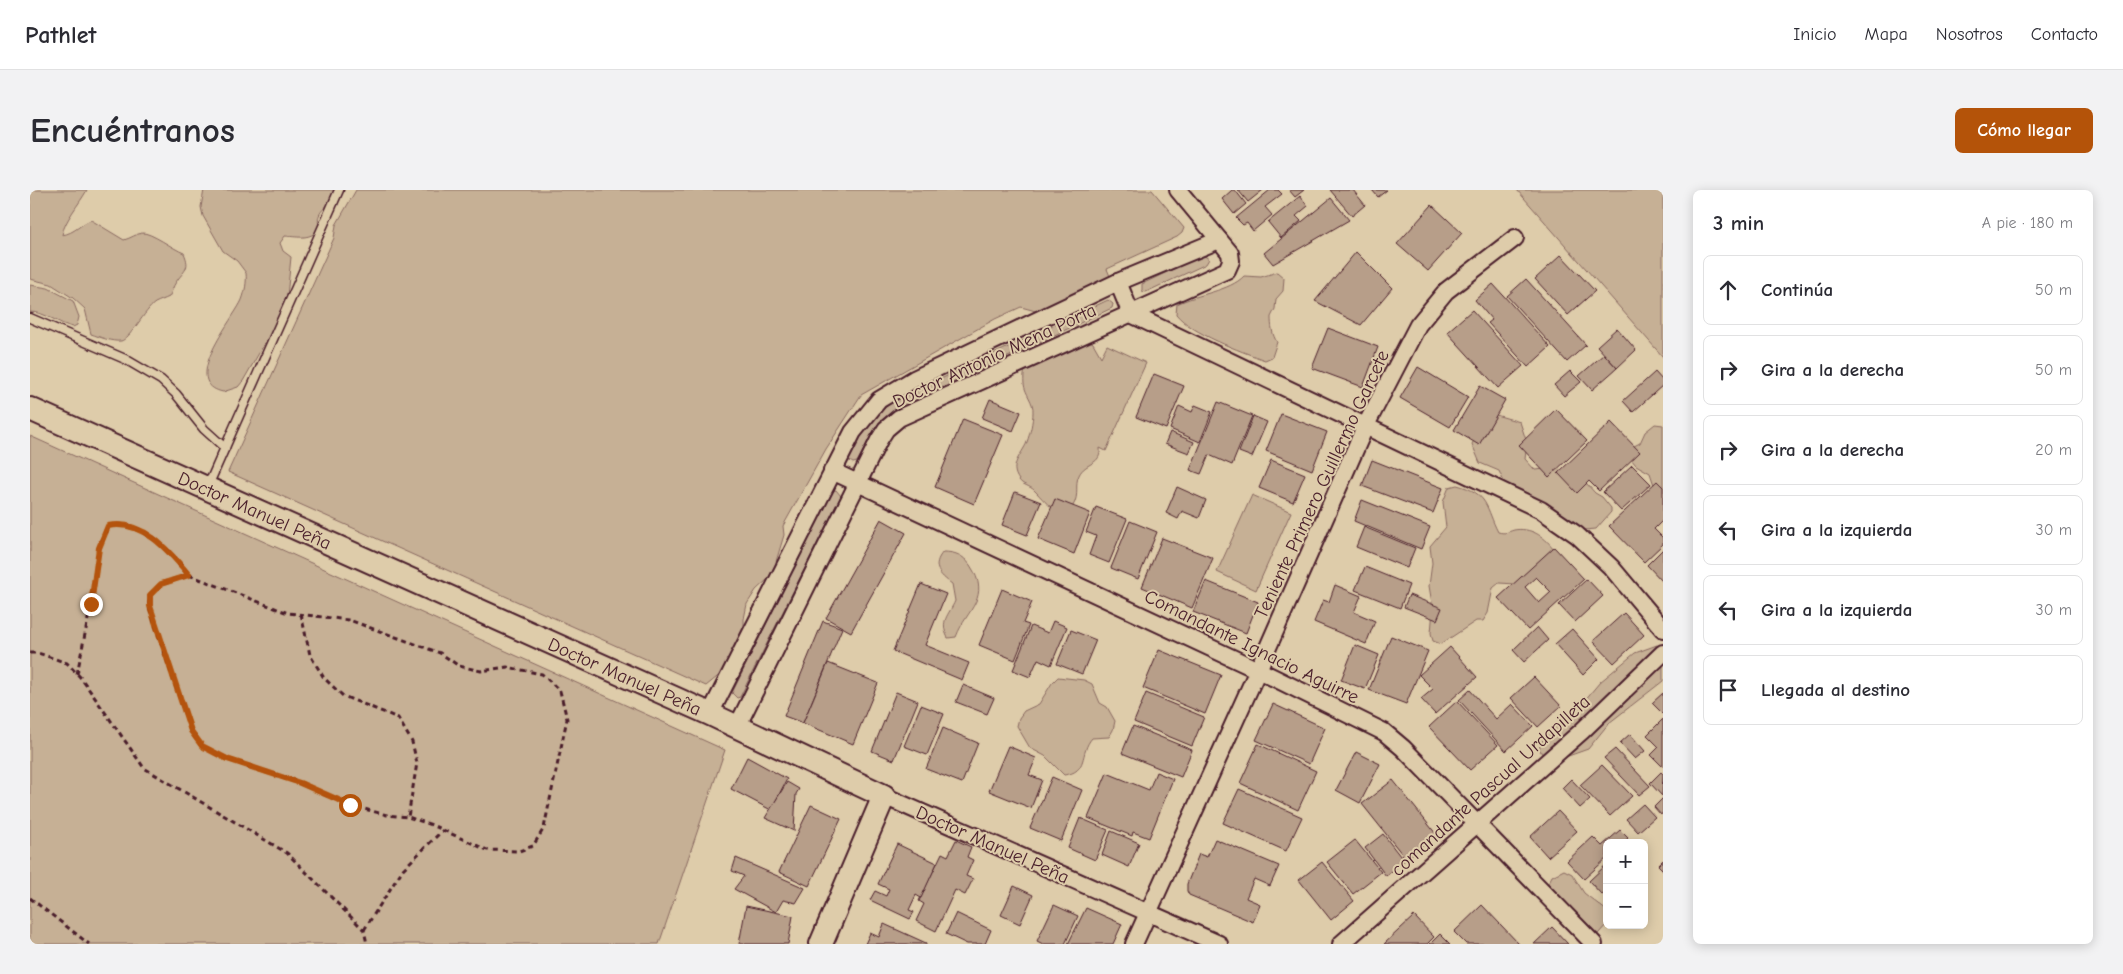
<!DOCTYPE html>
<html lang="es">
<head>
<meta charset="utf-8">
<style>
	body { margin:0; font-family:"Comic Neue",sans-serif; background:#f2f2f3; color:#2b2b33 }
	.controls { position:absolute; right:15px; bottom:15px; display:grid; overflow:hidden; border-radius:8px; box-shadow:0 2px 12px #0003 }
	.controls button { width:45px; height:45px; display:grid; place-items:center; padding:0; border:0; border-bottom:1px solid #e1e1e2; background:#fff; color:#2b2b33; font:25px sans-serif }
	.stop { position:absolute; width:15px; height:15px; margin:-11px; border:4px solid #b45309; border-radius:50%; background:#fff }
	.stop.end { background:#b45309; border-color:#fff; box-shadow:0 1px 5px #0008 }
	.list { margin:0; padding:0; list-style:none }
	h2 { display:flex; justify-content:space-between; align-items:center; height:65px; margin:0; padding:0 20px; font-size:21px }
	h2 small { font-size:16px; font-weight:400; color:#7c7c81 }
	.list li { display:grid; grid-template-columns:32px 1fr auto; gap:15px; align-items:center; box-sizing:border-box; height:70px; margin:0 10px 10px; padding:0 10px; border:1px solid #e1e1e2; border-radius:8px }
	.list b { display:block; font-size:19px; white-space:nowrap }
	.list em { font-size:16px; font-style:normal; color:#7c7c81 }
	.icon { flex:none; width:28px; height:28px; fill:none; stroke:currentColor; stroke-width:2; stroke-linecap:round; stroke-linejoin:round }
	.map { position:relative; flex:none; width:1633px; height:754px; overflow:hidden; border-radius:8px }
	header { display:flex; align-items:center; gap:30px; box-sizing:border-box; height:70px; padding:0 25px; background:#fff; border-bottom:1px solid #e1e1e2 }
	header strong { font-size:24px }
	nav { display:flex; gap:28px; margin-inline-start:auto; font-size:18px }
	.intro { display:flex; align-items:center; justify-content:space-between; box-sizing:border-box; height:120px; padding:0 30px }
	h1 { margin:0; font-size:35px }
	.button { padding:12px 22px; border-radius:8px; background:#b45309; color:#fff; font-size:18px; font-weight:700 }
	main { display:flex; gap:30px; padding:0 30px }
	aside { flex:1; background:#fff; border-radius:8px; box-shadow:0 2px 12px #0003 }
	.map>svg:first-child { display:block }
	.green { fill:#c6b095; stroke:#886860 }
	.building { fill:#b79e89; stroke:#4a1f2b; fill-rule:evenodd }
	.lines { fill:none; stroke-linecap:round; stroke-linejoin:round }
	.lane-casing { stroke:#4a1f2b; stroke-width:11 }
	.street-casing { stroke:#4a1f2b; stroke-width:20 }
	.secondary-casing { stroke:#4a1f2b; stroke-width:26 }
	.path { stroke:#4a1f2b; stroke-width:3; stroke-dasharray:5 4; stroke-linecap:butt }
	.lane { stroke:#deccaa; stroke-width:8 }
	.street { stroke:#deccaa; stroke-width:16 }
	.secondary { stroke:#deccaa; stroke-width:22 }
	.route { stroke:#b45309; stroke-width:6 }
	.labels { text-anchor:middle; stroke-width:4; stroke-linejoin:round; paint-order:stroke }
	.street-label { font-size:19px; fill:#4a1f2b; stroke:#deccaa }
</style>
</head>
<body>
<header>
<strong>Pathlet</strong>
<nav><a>Inicio</a><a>Mapa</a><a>Nosotros</a><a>Contacto</a></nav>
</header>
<div class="intro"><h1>Encuéntranos</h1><a class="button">Cómo llegar</a></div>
<main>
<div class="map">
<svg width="1633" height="754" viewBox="0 0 1633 754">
	<rect width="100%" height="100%" fill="#deccaa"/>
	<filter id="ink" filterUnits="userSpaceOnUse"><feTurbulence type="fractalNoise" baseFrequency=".02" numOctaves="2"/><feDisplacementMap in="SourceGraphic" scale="10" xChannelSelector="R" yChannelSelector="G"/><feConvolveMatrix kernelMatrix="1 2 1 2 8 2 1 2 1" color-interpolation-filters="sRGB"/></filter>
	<g filter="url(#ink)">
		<g class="green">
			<path d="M0 0H57C50 13 34 31 32 45 45 43 50 34 61 30L94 50C101 48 106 44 112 43 121 42 143 59 154 63 161 79 154 80 146 92 143 96 142 102 139 107 135 109 129 111 125 113 115 120 100 149 91 151 81 152 70 147 61 144L55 119 43 108 21 94 0 89Z"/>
			<path d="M174 0H307C304 18 282 17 290 39 279 50 270 47 255 46L250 53 253 61 261 67 256 116 213 191 208 197 193 202C149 193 203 130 212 110 215 102 217 92 216 83L207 71 193 61 173 26 171 17Z"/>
			<path d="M326 0H1122L1154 38 1152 43 1147 47 1077 79 1082 91 1013 123 991 117 965 129 831 205 796 259 753 336 754 345 745 375 738 389 726 400 717 414 714 429V444L703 474 676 496 198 282 304 48 306 35Z"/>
			<path d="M1487 0H1633V167Z"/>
			<path d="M1173 65 1179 69 1176 74 1116 102 1112 101V94Z"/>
			<path d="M1247 82 1254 88 1253 101 1246 109 1245 119 1241 127C1241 135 1242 145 1247 152L1242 167 1235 170C1210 161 1162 144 1146 124L1147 114C1167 104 1200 101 1214 86L1231 87Z"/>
			<path d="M0 95 18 98 43 111 49 127 47 135 43 137C28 134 16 122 0 122Z"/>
			<path d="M1078 110 1083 114 1082 118 863 221 847 235 827 272 823 273 818 270 831 242 860 213Z"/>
			<path d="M1056 148 1063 153 1071 167 1077 155 1116 173 1076 261 1070 258C1072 275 1055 272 1049 285 1044 295 1050 304 1043 316L1027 321C1017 315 1012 308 1004 300 1000 296 992 295 989 290 978 275 992 265 997 252 1000 244 1003 231 1003 222 1004 212 995 204 994 194 992 176 1003 153 1022 149 1032 147 1045 149 1056 148Z"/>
			<path d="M1459 223 1490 232 1497 253 1495 269 1505 280 1527 278 1557 294 1565 303 1572 307 1581 318V322L1566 339 1553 340 1486 303 1474 292 1469 281 1450 273 1442 254Z"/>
			<path d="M1625 234 1633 235V302L1624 295 1620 283 1606 275 1601 269 1602 257 1610 253 1615 242Z"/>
			<path d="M0 246 695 560 629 754H0Z"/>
			<path d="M1427 295C1459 303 1456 319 1468 342 1476 344 1477 342 1484 340 1500 337 1514 346 1523 358L1486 394 1469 393 1463 398 1458 423 1453 431H1446L1411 454 1403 451 1401 443 1403 419 1399 396 1402 373 1400 356 1416 337 1413 312 1419 297Z"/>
			<path d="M806 300 811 306 710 507 707 508 702 503 802 301Z"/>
			<path d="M1222 305 1261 322 1226 400 1187 382Z"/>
			<path d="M913 362C925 362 933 365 940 375 962 408 937 418 926 447L918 448C909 431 919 425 925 411L922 394C909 385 901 376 913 362Z"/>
			<path d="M1627 455 1633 458V491L1579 533 1558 559 1527 570 1513 566 1509 558 1516 543 1543 524 1570 492 1605 463Z"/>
			<path d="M1028 487 1054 490 1062 494 1070 513 1077 517 1085 531 1083 540 1079 547 1062 548C1049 563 1059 582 1034 585L1015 566 1000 558 987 536 989 528 994 521 1009 514 1022 493Z"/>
			<path d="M1534 680 1542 684 1554 703 1577 721V734L1568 744 1564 745 1516 698 1522 686Z"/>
		</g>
		<g class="building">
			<path d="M1202 0H1205L1216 14 1204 24 1192 9Z"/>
			<path d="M1208 0H1233L1218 12Z"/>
			<path d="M1240 0H1248L1252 4 1235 17 1242 25 1223 41 1217 33 1213 35 1206 28Z"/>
			<path d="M1259 0H1274L1265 7Z"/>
			<path d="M1300 0H1323L1335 15 1322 26Z"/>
			<path d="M1342 0H1357L1348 7Z"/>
			<path d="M1270 6 1278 16 1266 26 1271 31 1251 48 1238 32Z"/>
			<path d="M1301 8 1319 30 1243 74 1234 63Z"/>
			<path d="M1402 15 1432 43 1398 81 1367 54Z"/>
			<path d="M1326 62 1362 98 1331 135 1285 111Z"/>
			<path d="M1531 65 1565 101 1538 125 1505 89Z"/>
			<path d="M1496 89 1556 155 1537 172 1477 106Z"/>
			<path d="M1463 94 1520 157 1498 177 1458 133 1462 130 1445 110Z"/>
			<path d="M1442 120 1493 176 1468 198 1417 142Z"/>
			<path d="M1298 138 1348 157 1333 197 1282 178Z"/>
			<path d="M1587 138 1606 160 1587 178 1567 156Z"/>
			<path d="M1574 164 1587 178 1562 200 1549 186Z"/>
			<path d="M1388 177 1438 207 1420 237 1370 208Z"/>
			<path d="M1540 181 1551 192 1534 206 1524 195Z"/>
			<path d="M1625 182 1633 191V195L1603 222 1593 211Z"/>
			<path d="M1124 184 1154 196 1136 239 1106 227Z"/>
			<path d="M1450 196 1475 210 1449 255 1424 240Z"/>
			<path d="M960 209 991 222 983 241 952 228Z"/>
			<path d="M1188 212 1222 226 1202 275 1179 265 1171 284 1160 280Z"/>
			<path d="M1165 215 1182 222 1170 252 1140 239 1149 216 1162 222Z"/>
			<path d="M1526 219 1557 251 1519 287 1489 255Z"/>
			<path d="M1251 224 1297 242 1282 280 1236 261Z"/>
			<path d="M1223 226 1237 232 1222 267 1209 262Z"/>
			<path d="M933 229 973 245 944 314 905 297Z"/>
			<path d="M1581 232 1610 262 1569 301 1559 291 1547 303 1528 283Z"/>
			<path d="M1140 242 1164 252 1159 263 1135 254Z"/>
			<path d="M1241 270 1275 284 1263 312 1229 298Z"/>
			<path d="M1342 270 1413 298 1403 323 1332 296Z"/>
			<path d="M1602 275 1621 294 1591 321 1573 302Z"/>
			<path d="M1627 291 1633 297V330L1624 339 1633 348V354L1614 372 1579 336Z"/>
			<path d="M1147 297 1176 310 1169 328 1152 321 1148 329 1136 323Z"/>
			<path d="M985 302 1011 312 997 345 972 335Z"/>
			<path d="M1025 309 1060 323 1044 364 1008 349Z"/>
			<path d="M1332 310 1400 337 1391 359 1324 331Z"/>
			<path d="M1066 317 1097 329 1079 373 1059 365 1066 346 1056 342Z"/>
			<path d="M851 329 876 343 821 442 796 428Z"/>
			<path d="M1100 331 1127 342 1108 389 1081 378Z"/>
			<path d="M1334 337 1385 358 1377 378 1326 357Z"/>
			<path d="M1132 348 1183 368 1162 418 1112 397Z"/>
			<path d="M1524 357 1554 389 1498 440 1468 408ZM1506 387 1521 402 1509 413 1495 397Z"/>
			<path d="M1633 359V392L1617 375Z"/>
			<path d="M1335 377 1379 395 1370 418 1325 400Z"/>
			<path d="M1557 389 1573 406 1545 432 1529 415Z"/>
			<path d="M1176 391 1228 412 1216 443 1163 422Z"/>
			<path d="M891 394 916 404 895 455 939 473 932 490 863 461Z"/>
			<path d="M1305 395 1331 406 1324 422 1345 431 1336 454 1284 432 1293 410 1299 412Z"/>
			<path d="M972 399 1002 412 993 433 999 435 985 470 949 455Z"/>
			<path d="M1379 405 1412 418 1407 430 1374 417Z"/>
			<path d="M1594 423 1614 445 1584 473 1563 451Z"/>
			<path d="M793 431 812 438 773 533 754 526Z"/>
			<path d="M1023 431 1037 437 1021 475 1008 469 1000 487 983 480 1001 436 1018 443Z"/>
			<path d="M1507 437 1518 450 1494 472 1483 460Z"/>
			<path d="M1542 439 1569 469 1553 485 1525 454Z"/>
			<path d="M1041 440 1066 450 1052 484 1027 474Z"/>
			<path d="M1361 446 1398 461 1376 514 1339 500Z"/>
			<path d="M1325 455 1349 465 1335 499 1311 490Z"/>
			<path d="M1420 457 1447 487 1405 524 1391 509 1403 499 1389 485Z"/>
			<path d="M1129 460 1191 485 1175 524 1113 498Z"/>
			<path d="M798 473 848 493 823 554 773 533Z"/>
			<path d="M1504 487 1531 516 1508 537 1481 508Z"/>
			<path d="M933 495 964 508 957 524 926 512Z"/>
			<path d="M1440 500 1466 529 1482 514 1503 536 1476 561 1429 510Z"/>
			<path d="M866 502 888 511 864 570 842 561Z"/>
			<path d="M1116 503 1174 527 1162 556 1104 532Z"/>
			<path d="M1633 503V524L1622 513Z"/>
			<path d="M1427 511 1468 555 1440 580 1399 537Z"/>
			<path d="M1243 514 1295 538 1279 574 1226 550Z"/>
			<path d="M891 515 914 524 897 565 874 556Z"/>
			<path d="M1633 529V577L1621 565 1629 557 1617 545Z"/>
			<path d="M1103 536 1162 560 1151 587 1092 563Z"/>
			<path d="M913 538 948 553 932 593 896 579Z"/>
			<path d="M1600 544 1615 561 1605 569 1590 553Z"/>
			<path d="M1228 554 1286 581 1268 620 1210 593Z"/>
			<path d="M978 556 1006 568 999 585 1012 590 1001 618 959 601Z"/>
			<path d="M1585 559 1620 596 1609 605 1574 568Z"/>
			<path d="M1326 562 1350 574 1330 613 1306 600Z"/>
			<path d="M717 567 757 589 741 620 701 599Z"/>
			<path d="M1572 575 1602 606 1580 626 1550 595Z"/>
			<path d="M1126 582 1143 589 1119 648 1103 642 1102 646 1058 628 1077 583 1119 600Z"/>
			<path d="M1631 582 1633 584 1632 606 1620 593Z"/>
			<path d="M1022 587 1052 600 1031 651 1000 638Z"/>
			<path d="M1541 589 1560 609 1550 618 1532 598Z"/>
			<path d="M1363 590 1406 644 1376 669 1332 614Z"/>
			<path d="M757 592 769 599 766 604 764 641 735 628Z"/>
			<path d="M1209 599 1272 627 1256 661 1193 633Z"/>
			<path d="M1633 608V622L1631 625 1624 617Z"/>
			<path d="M1613 614 1625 627 1608 642 1596 629Z"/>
			<path d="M781 615 811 629 779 696 749 682Z"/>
			<path d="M1528 621 1547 641 1518 667 1500 647Z"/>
			<path d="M1050 628 1078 640 1065 670 1038 658Z"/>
			<path d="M1590 640 1598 648 1593 653H1577V668L1554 689 1537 671 1563 647 1572 656Z"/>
			<path d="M1081 641 1109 653 1099 677 1072 665Z"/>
			<path d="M1353 644 1374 671 1356 686 1335 658Z"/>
			<path d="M1185 649 1249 676 1240 696 1224 689 1216 708 1230 714 1223 732 1159 705 1157 701V694L1169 664 1177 667Z"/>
			<path d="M926 650 941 657 937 667 943 670 936 686 943 689 935 705 925 700 906 741 886 731 894 714 889 711 912 663 918 666Z"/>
			<path d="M1325 650 1351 682 1323 704 1297 672Z"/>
			<path d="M867 654 907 673 891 708 886 705 879 720 884 722 880 729 840 710 845 701 856 706 859 699 848 694Z"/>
			<path d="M706 668 775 698 766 713 753 710 746 722 704 699 714 686 702 681Z"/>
			<path d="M1633 670V680L1628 675Z"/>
			<path d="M1292 672 1324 711 1301 730 1269 690Z"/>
			<path d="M1577 674V701L1572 705 1559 691Z"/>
			<path d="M984 696 1003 705 990 734 971 725Z"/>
			<path d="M1024 715 1048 726 1035 754H1013L1007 751Z"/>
			<path d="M1452 715 1489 754H1436L1424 742Z"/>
			<path d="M716 716 763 726 758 754H709Z"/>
			<path d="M1056 718 1092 734 1083 754H1038Z"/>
			<path d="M926 723 961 740 955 754H937L916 744Z"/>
			<path d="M1384 726 1404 747 1397 754H1354Z"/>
			<path d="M854 734 896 753V754H835L840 743 849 747Z"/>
			<path d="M1522 737 1538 754H1504Z"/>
			<path d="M1410 744 1420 754H1400Z"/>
		</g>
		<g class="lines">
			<g class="lane-casing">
				<g id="lane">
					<path d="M0 128 95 169 131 190 146 204 174 239 195 258"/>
					<path d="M178 296 309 0"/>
				</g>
			</g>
			<g class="street-casing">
				<g id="street">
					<path d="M1088 92 1101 124 1511 320 1547 345 1581 377 1633 439"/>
					<path d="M802 281 1228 480 1354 542 1373 558 1564 754"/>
					<path d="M680 524 823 242 849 210 884 189 1088 92 1189 50"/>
					<path d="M707 537 849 250 856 239 869 228 1197 80 1201 71 1200 63 1148 0"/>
					<path d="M854 606 1189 754"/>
					<path d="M1104 754 1228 480 1335 237 1388 135 1416 101 1485 48"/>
					<path d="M1311 754 1552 541 1633 463"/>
				</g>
			</g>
			<g class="secondary-casing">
				<path id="secondary" d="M0 219 680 524 854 606 791 754"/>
			</g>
			<g class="path">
				<path d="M159 385 258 423 319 430 410 463 429 476 451 481 477 477 512 484 530 501 537 529 514 638 503 656 489 661 457 660 402 635 378 627 357 625 319 615 270 593 197 569 172 556 161 541 119 416 120 405 131 394Z"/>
				<path d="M271 424 280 465 294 488 313 506 368 528 382 552 387 573 378 627"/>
				<path d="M0 463H8L37 473 51 488 114 578 257 663 334 740 337 754"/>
				<path d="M47 484 61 414 69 358 78 336C113 329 139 361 159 385"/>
				<path d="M0 708 59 754"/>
				<path d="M334 740 373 679 413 640"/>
			</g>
			<use href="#lane" class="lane"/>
			<use href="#street" class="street"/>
			<use href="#secondary" class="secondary"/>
		</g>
	</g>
	<g class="lines" filter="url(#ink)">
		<path class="route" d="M61 414 69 358 78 336C113 329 139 361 159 385L131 394 120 405V416L161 541 172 556 197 569 270 593 320 615"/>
	</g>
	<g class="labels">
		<g class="street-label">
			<text transform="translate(964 165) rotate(-25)" y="7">Doctor Antonio Mena Porta</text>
			<text transform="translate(1291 294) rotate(-65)" y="7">Teniente Primero Guillermo Garcete</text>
			<text transform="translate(225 320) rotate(24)" y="7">Doctor Manuel Peña</text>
			<text transform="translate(1222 456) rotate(26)" y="7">Comandante Ignacio Aguirre</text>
			<text transform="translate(595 486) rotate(24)" y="7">Doctor Manuel Peña</text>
			<text transform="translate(1460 595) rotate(-42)" y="7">comandante Pascual Urdapilleta</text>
			<text transform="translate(963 654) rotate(24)" y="7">Doctor Manuel Peña</text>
		</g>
	</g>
</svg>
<div class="controls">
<button>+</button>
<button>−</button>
</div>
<div class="stop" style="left:320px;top:615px"></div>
<div class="stop end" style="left:61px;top:414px"></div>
</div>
<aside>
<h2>3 min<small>A pie · 180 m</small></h2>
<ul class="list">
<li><svg class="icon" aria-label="ahead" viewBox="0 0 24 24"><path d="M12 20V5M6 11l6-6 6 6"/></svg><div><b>Continúa</b></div><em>50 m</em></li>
<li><svg class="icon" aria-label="right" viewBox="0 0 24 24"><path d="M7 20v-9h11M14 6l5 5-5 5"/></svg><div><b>Gira a la derecha</b></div><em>50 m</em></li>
<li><svg class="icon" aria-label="right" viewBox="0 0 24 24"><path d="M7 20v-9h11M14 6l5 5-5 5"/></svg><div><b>Gira a la derecha</b></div><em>20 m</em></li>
<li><svg class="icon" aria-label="left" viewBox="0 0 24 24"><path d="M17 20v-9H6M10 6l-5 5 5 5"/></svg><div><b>Gira a la izquierda</b></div><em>30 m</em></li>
<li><svg class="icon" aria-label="left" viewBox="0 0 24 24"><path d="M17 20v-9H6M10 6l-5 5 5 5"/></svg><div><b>Gira a la izquierda</b></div><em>30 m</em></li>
<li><svg class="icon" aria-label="arrive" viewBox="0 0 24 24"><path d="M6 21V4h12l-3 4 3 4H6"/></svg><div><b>Llegada al destino</b></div></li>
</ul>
</aside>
</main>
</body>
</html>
